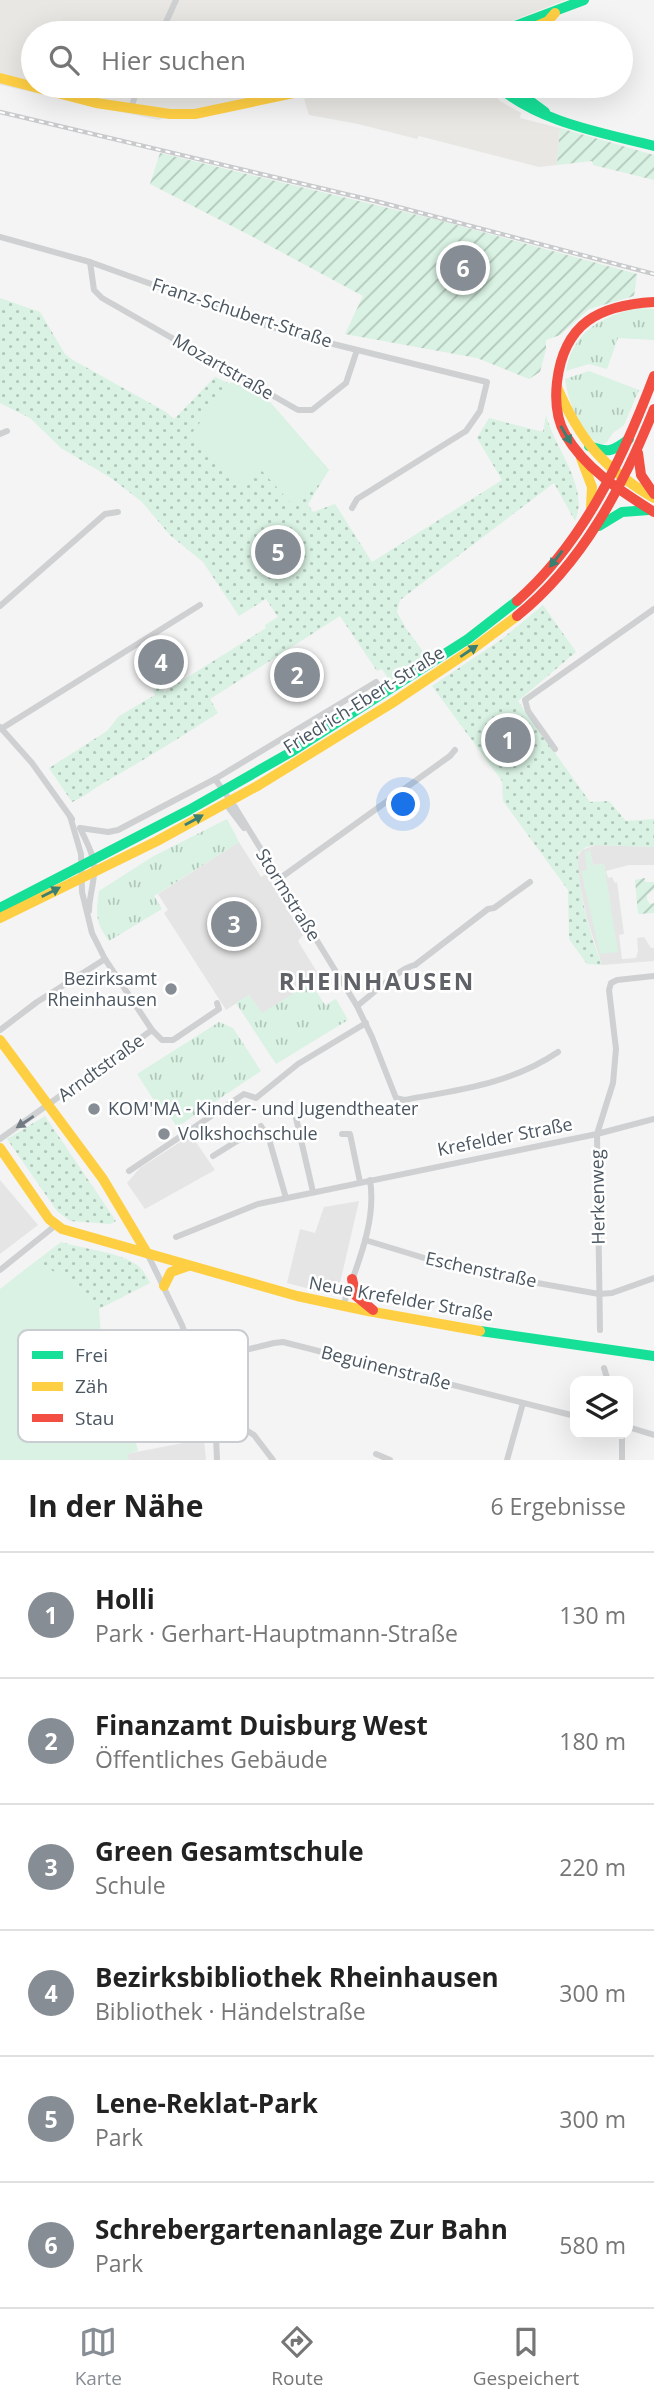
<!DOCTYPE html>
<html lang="de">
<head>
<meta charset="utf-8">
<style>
	body { margin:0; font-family:"Open Sans",sans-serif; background:#f2f2f2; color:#222 }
	.controls { position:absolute; right:21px; bottom:21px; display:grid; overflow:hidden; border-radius:14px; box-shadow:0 7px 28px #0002 }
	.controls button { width:63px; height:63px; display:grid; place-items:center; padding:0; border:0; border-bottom:2px solid #e0e0e0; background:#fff; color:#222; font:35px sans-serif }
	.you { position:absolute; left:404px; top:805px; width:24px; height:24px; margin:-18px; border:5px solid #fff; border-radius:50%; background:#1a73e8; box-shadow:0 0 0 10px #1a73e833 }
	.badge { display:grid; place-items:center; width:46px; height:46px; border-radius:50%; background:#868d94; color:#fff; font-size:23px; font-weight:700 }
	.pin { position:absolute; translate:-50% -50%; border:4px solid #fff; box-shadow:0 2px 7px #0006 }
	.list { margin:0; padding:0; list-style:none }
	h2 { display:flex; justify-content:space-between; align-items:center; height:91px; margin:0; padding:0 28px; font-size:30px }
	h2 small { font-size:23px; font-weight:400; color:#767676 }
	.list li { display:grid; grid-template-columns:46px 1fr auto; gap:21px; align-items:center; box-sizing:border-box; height:126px; padding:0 28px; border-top:2px solid #e0e0e0 }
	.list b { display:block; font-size:26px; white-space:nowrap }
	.list p { margin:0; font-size:23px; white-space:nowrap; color:#767676 }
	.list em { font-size:23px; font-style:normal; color:#767676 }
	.icon { flex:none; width:38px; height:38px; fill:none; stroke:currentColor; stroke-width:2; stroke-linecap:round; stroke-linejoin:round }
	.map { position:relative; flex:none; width:654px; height:1460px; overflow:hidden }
	.search { position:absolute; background:#fff; box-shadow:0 7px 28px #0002; left:21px; right:21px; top:21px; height:77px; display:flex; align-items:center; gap:18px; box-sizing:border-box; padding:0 24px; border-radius:38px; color:#767676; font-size:26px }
	.sheet { height:847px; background:#fff }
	nav { display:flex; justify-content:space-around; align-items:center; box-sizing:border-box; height:98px; border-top:2px solid #e0e0e0; background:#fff; font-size:19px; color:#767676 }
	nav a { display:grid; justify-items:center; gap:4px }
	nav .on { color:#868d94 }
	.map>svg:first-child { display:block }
	.commercial { fill:#e8e7e3 }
	.education { fill:#e6e5e6; fill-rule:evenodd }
	.grass { fill:url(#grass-tufts) }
	.park { fill:url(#park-dots) }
	.garden { fill:url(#garden-furrows) }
	.pitch { fill:#d9f2e3 }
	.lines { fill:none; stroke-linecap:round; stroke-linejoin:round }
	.street { stroke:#ced0d2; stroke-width:6 }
	.fast { stroke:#16e098; stroke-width:10 }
	.slow { stroke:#ffcf43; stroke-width:10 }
	.jam { stroke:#f24e42; stroke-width:10 }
	.rail-casing { stroke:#c9cacc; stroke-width:4.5 }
	.rail { stroke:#fff; stroke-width:2; stroke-dasharray:5; stroke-linecap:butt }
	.oneway { fill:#3a7f72 }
	.oneway2 { fill:#727b83 }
	.poi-dot { fill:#868d94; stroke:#fff; stroke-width:2.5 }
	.labels { text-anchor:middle; stroke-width:5; stroke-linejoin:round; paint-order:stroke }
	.street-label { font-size:18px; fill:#4a5661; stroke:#fff }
	.poi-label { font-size:18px; fill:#4a5661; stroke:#fff; text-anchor:start }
	.district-label { font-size:24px; font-weight:bold; letter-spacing:2px; fill:#5f6368; stroke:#fff }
	.key { fill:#fff; stroke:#c9ccd0; stroke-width:2 }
	.key-label { font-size:19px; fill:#4a5661 }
</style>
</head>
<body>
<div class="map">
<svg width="654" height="1460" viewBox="0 0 654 1460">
	<defs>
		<pattern id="grass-tufts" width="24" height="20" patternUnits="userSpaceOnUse" patternTransform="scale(1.75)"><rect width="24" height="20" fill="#d9f2e3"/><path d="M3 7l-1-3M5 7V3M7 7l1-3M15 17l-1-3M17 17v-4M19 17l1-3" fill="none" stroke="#b2c7bb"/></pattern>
		<pattern id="park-dots" width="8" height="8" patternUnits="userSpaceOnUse" patternTransform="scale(1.75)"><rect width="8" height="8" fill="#d9f2e3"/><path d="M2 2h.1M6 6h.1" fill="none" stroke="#b2c7bb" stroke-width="1.8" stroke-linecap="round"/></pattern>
		<pattern id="garden-furrows" width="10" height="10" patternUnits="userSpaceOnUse" patternTransform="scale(1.75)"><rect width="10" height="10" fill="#d9f2e3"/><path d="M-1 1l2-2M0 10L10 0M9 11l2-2" fill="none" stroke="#b2c7bb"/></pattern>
	</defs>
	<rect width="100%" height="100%" fill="#f4f4f4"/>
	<g class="commercial">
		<path d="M0 0H566L481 33H33V86H296L158 120 0 85Z"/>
		<path d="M359 86H487L500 101 521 113 520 118 560 128 557 165 539 167 419 136 417 139 358 124 309 115 304 99Z"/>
	</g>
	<g class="education">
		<path d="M239 842 261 877 266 874 303 935 298 941 320 977 262 1014 249 995 226 1010 164 913 168 910 158 894Z"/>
		<path d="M596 845 654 847V865H629L606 871 608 878 612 877 615 883 617 882 624 934 619 935 622 959 636 958 638 951 637 938 644 937 651 948H654V961L602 965 587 919 578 876 577 857 582 850ZM590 851 593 865 604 864 617 952 582 871H587Z"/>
		<path d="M191 1135 215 1170 145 1209 127 1183 140 1168Z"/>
		<path d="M0 1180 38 1225 0 1254Z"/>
		<path d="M359 1201 337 1296 287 1283 300 1229 315 1233 324 1207Z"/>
		<path d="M204 1439 206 1460H129L126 1454Z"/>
	</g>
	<g class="grass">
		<path d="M639 308 654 309V340L618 338 607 369 589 364 566 371C573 331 602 316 639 308Z"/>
		<path d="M589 371 639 390 624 425 613 433 606 443 599 445C579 429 569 405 565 379Z"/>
		<path d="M227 819 239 842 154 896 162 909 109 941C95 922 96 913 99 891L152 857Z"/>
		<path d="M311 983 325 1005 336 999 348 1020 276 1064 236 1003 249 995 262 1013Z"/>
		<path d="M219 1022 233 1028 261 1071 177 1127 171 1118 164 1116 137 1074Z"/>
	</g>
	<g class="park">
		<path d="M0 298 40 312 65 354 73 360 166 412 174 419 215 377 270 402 329 470 308 504 313 512 335 504 372 562 502 480 477 438 489 418 543 432 546 415C554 448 590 487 575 521L554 483 400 600 397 612 405 627 427 657 390 681 382 669 377 671 340 616 210 699 218 713C181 737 144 760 105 782 94 788 85 797 72 802L49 768 107 731 119 716 155 695 153 690 160 685 164 692 266 628 265 625 278 617 266 599 239 616 203 562 170 535 142 502 111 478 61 448 30 418 0 403Z"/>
		<path d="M543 605 576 652 518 701 590 802 609 801 626 821 654 819V847L596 845 586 847 578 853C578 892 588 929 602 965L587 964 569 939 568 890 503 801 502 781 432 686 502 639Z"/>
		<path d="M45 1116 116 1221 110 1224 70 1221 57 1211 7 1139Z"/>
		<path d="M61 1242C83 1249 119 1252 137 1265 143 1269 147 1277 150 1283L99 1309 79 1287 36 1261Z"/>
	</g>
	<g class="garden">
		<path d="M560 128 654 155V180L593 165 592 161 557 165Z"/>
		<path d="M160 153 442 221 637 274 634 296 589 309 560 335 546 340V349L540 372 529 379 477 358 345 334 363 296 257 239 150 184Z"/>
		<path d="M645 878V882H654V889L647 895V900L650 904 654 903V913L638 914 635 880Z"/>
	</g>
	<g class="pitch">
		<path d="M232 381 270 402 329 470 291 503 262 471 244 487 188 438Z"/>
		<path d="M590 850 593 865 604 864 618 952 600 954 581 871 587 870 585 852Z"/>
		<path d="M36 1261 79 1287 99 1309 101 1336 122 1387 138 1451 127 1454 129 1460H0V1289Z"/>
	</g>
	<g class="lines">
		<g class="street">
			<path d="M161 33 176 0"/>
			<path d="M131 109 138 86"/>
			<path d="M0 237 90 262 265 325 321 341 487 382 480 411 466 431 357 499 352 508"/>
			<path d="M90 262 94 290 102 298 298 410H312L346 383 357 350"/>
			<path d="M0 434 7 431"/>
			<path d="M0 606 105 514 118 512"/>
			<path d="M0 727 32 763 72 819"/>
			<path d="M1 729 200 605"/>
			<path d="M555 749 528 711 525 700 654 609"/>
			<path d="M215 779 235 807 357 1006 372 1037 396 1098 404 1100C458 1090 511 1084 558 1052"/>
			<path d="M225 803 244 828"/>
			<path d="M70 816 81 854 82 892 92 933 105 959 152 1030 162 1040H173L219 1009 217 1003"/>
			<path d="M80 828 108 832 118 830 215 779 376 682 384 694"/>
			<path d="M80 828C86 841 95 856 94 871 94 885 89 897 89 911"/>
			<path d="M279 879 450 756 455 750"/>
			<path d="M357 1006C370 996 401 967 415 965L488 909 494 908 530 882"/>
			<path d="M0 1030 37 1002 105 959"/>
			<path d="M296 1118 313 1192"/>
			<path d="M342 1134H350L360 1182"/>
			<path d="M0 1139 152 1030"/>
			<path d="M213 1156 261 1126 269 1139 286 1198"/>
			<path d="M129 1171 244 1094 256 1098 298 1064 366 1023"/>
			<path d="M176 1237 258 1204 597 1134 654 1119"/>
			<path d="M365 1240 464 1270 599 1294 612 1293 654 1278"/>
			<path d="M147 1253 182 1325 210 1404 216 1411 254 1435 273 1460"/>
			<path d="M0 1270 56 1225"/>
			<path d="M343 1306C356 1267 377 1223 370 1180"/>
			<path d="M600 1330 597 1134 613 1083 616 1049 609 990 611 983 617 980 654 976"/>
			<path d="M105 1342 114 1362 127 1355 141 1357 186 1335"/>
			<path d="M114 1362 119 1373"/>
			<path d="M197 1362 274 1343 283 1342 575 1416"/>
			<path d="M604 1368 608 1381"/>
			<path d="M628 1427 654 1435"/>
			<path d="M376 1454 390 1460"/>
			<path d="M217 1460 216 1437 225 1417"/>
			<path d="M507 1460 523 1403"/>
			<path d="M622 1460V1434"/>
		</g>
		<g class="fast">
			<path d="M496 33 584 0"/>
			<path d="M497 86C541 123 600 132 654 146"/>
			<path d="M510 86 545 112"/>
			<path d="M589 446C609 453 612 452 629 439"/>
			<path d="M599 526 622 512 649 510"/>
			<path d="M0 908 189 810 291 752 468 639 517 601"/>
			<path d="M480 1331 654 1356"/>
		</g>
		<g class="slow">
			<path d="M520 33 548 21 555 13"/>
			<path d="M0 78 96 103 170 114H195L327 86"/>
			<path d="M557 387C579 439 604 469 654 498"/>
			<path d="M581 458 592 487 591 508"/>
			<path d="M0 918 157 841 259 785 392 703 474 648 517 616"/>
			<path d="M0 1040 103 1179 147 1253"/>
			<path d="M0 1148 49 1219 62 1229 297 1296 368 1311 480 1331"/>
			<path d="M164 1286 171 1272 188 1266"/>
		</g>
		<g class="jam">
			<path d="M654 302C599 305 564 323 557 382 555 400 556 418 565 434 585 469 621 491 654 512"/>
			<path d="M638 453 641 475 654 494"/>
			<path d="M517 601C584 542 623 458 654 376"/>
			<path d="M517 616C583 563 623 486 654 409"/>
			<path d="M352 1279 356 1296 373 1310"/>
		</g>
		<g class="rail-casing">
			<path id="rail" d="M0 112 379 202 654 274"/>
		</g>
		<use href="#rail" class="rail"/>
	</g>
	<defs><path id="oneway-solid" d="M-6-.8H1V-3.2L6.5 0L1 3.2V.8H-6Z" transform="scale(1.75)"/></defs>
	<g class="oneway">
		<use href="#oneway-solid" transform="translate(566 435) rotate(60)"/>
		<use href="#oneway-solid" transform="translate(556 559) rotate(128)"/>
		<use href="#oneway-solid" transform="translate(469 651) rotate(-34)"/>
		<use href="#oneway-solid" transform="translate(194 820) rotate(-29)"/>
		<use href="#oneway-solid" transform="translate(51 892) rotate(-27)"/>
	</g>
	<use class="oneway2" href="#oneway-solid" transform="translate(25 1122) rotate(146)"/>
	<g class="poi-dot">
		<circle cx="171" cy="989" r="7"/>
		<circle cx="94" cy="1109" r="7"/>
		<circle cx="164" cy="1134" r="7"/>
	</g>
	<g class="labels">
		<g class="street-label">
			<text transform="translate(242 313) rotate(18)" y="6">Franz-Schubert-Straße</text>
			<text transform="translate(223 367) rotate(30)" y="6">Mozartstraße</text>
			<text transform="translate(364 700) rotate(-32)" y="6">Friedrich-Ebert-Straße</text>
			<text transform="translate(288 895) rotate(58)" y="6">Stormstraße</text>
			<text transform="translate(101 1068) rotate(-36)" y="6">Arndtstraße</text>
			<text transform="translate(505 1137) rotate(-11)" y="6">Krefelder Straße</text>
			<text transform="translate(598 1197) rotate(-91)" y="6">Herkenweg</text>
			<text transform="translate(481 1270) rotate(12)" y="6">Eschenstraße</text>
			<text transform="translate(401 1299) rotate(10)" y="6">Neue Krefelder Straße</text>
			<text transform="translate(386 1368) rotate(14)" y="6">Beguinenstraße</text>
		</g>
		<g class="poi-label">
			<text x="157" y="985" text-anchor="end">Bezirksamt<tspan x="157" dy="21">Rheinhausen</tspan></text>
			<text x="108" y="1115">KOM'MA - Kinder- und Jugendtheater</text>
			<text x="178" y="1140">Volkshochschule</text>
		</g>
		<g class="district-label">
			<text x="377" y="990">RHEINHAUSEN</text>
		</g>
	</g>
	<rect x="18" y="1330" width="230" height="112" rx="10" class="key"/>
	<rect x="32" y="1351" width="31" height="8" fill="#16e098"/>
	<rect x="32" y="1382" width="31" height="9" fill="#ffcf43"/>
	<rect x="32" y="1414" width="31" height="8" fill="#f24e42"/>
	<g class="key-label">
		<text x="75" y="1362">Frei</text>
		<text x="75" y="1393">Zäh</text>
		<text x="75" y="1425">Stau</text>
	</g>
</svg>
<div class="controls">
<button><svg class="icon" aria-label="layers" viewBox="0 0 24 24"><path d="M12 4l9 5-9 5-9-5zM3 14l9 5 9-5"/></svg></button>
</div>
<div class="you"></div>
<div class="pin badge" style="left:508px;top:740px">1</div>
<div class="pin badge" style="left:297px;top:675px">2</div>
<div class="pin badge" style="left:234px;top:924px">3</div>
<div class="pin badge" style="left:161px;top:662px">4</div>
<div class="pin badge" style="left:278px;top:552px">5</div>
<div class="pin badge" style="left:463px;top:268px">6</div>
<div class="search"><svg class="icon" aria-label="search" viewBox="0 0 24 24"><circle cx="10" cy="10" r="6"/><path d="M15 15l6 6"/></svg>Hier suchen</div>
</div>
<section class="sheet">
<h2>In der Nähe<small>6 Ergebnisse</small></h2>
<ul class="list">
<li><span class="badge">1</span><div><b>Holli</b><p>Park · Gerhart-Hauptmann-Straße</p></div><em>130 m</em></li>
<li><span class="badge">2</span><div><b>Finanzamt Duisburg West</b><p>Öffentliches Gebäude</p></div><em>180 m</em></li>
<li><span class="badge">3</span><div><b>Green Gesamtschule</b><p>Schule</p></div><em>220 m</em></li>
<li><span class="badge">4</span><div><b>Bezirksbibliothek Rheinhausen</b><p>Bibliothek · Händelstraße</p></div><em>300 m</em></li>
<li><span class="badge">5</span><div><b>Lene-Reklat-Park</b><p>Park</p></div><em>300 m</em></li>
<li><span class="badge">6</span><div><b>Schrebergartenanlage Zur Bahn</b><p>Park</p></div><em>580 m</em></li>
</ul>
</section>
<nav>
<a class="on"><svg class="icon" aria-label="map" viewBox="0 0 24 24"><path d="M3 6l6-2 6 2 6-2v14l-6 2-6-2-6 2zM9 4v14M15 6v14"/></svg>Karte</a>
<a><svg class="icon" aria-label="directions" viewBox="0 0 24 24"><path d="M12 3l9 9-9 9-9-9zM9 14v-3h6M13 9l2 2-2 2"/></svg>Route</a>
<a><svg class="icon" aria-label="saved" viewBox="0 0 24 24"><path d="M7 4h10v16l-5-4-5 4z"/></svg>Gespeichert</a>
</nav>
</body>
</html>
